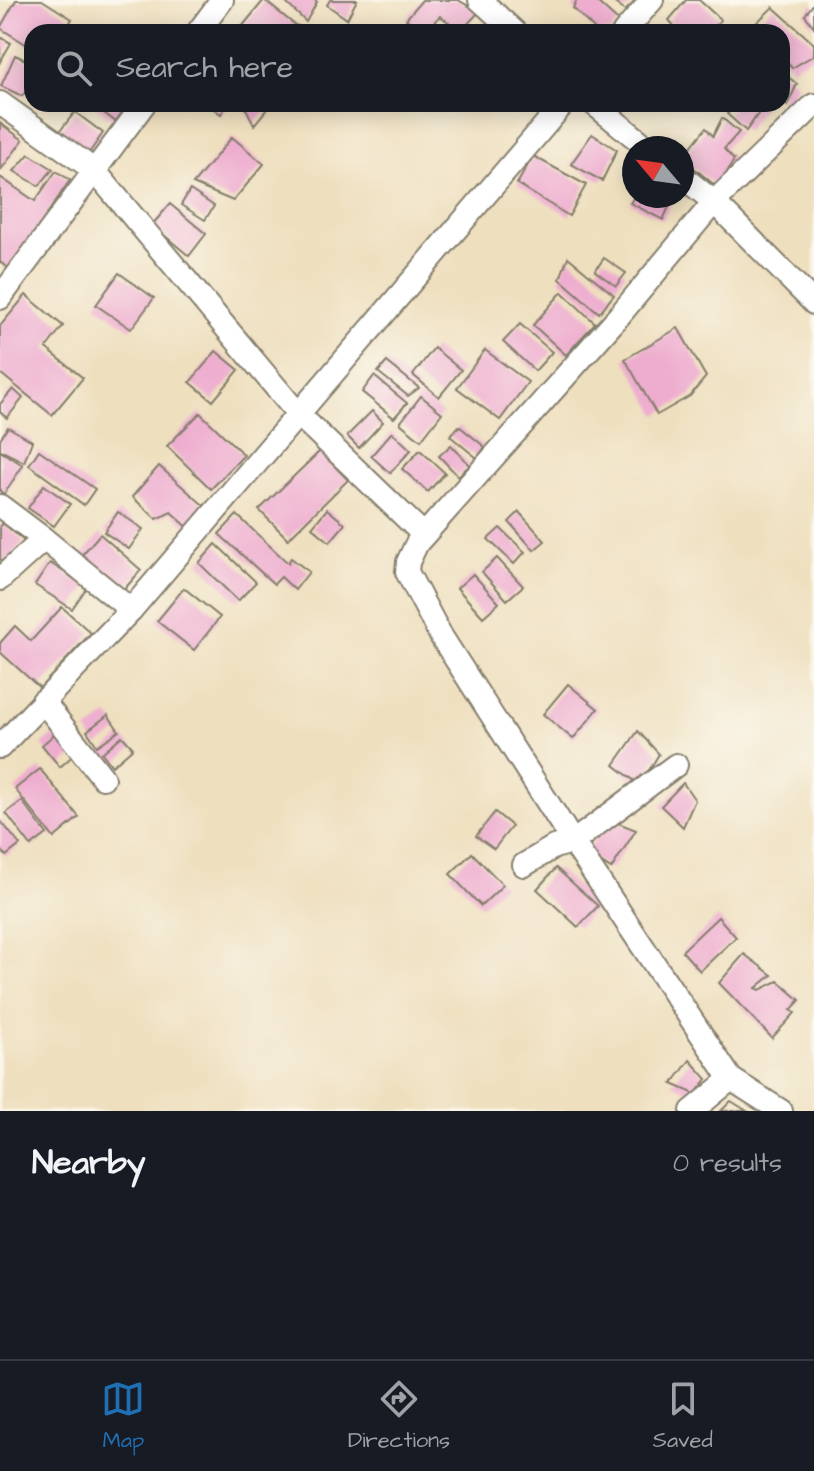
<!DOCTYPE html>
<html lang="en">
<head>
<meta charset="utf-8">
<style>
	body { margin:0; font-family:"Architects Daughter",sans-serif; background:#20242c; color:#f1f3f6 }
	.compass { position:absolute; left:622px; top:136px; width:72px; height:72px; border-radius:50%; background:#171b24; box-shadow:0 4px 20px #0003; rotate:299deg }
	.list { margin:0; padding:0; list-style:none }
	h2 { display:flex; justify-content:space-between; align-items:center; height:104px; margin:0; padding:0 32px; font-size:34px }
	h2 small { font-size:26px; font-weight:400; color:#9ea1a6 }
	.icon { flex:none; width:44px; height:44px; fill:none; stroke:currentColor; stroke-width:2; stroke-linecap:round; stroke-linejoin:round }
	.map { position:relative; flex:none; width:814px; height:1111px; overflow:hidden }
	.search { position:absolute; background:#171b24; box-shadow:0 4px 20px #0003; left:24px; right:24px; top:24px; height:88px; display:flex; align-items:center; gap:20px; box-sizing:border-box; padding:0 28px; border-radius:24px; color:#9ea1a6; font-size:30px }
	.sheet { height:248px; background:#171b24 }
	nav { display:flex; justify-content:space-around; align-items:center; box-sizing:border-box; height:112px; border-top:2px solid #363941; background:#171b24; font-size:22px; color:#9ea1a6 }
	nav a { display:grid; justify-items:center; gap:4px }
	nav .on { color:#1f6fb2 }
	.map>svg:first-child { display:block }
	.building { fill:#eeadcf }
	.lines { fill:none; stroke-linecap:round; stroke-linejoin:round }
	.minor-casing { stroke:#857e6d; stroke-width:26 }
	.minor { stroke:#fff; stroke-width:22 }
</style>
</head>
<body>
<div class="map">
<svg width="814" height="1111" viewBox="0 0 814 1111">
	<rect width="100%" height="100%" fill="#fbf7ec"/>
	<filter id="ink" filterUnits="userSpaceOnUse"><feTurbulence type="fractalNoise" baseFrequency=".0125" numOctaves="2"/><feDisplacementMap in="SourceGraphic" scale="16" xChannelSelector="R" yChannelSelector="G"/><feConvolveMatrix kernelMatrix="1 2 1 2 8 2 1 2 1" color-interpolation-filters="sRGB"/></filter>
	<filter id="wash" filterUnits="userSpaceOnUse"><feTurbulence type="fractalNoise" baseFrequency=".006" numOctaves="4" result="noise"/><feDisplacementMap in="SourceGraphic" scale="32" xChannelSelector="R" yChannelSelector="G"/><feGaussianBlur stdDeviation="1.8" result="paint"/><feColorMatrix in="noise" values="0 0 0 0 0 0 0 0 0 0 0 0 0 0 0 0 0 1.4 0 .05"/><feComposite in="paint" operator="in"/></filter>
	<g filter="url(#wash)">
		<rect width="100%" height="100%" fill="#eedfbe"/>
		<g id="blocks">
			<g class="building">
				<path d="M16 0H42L72 19 64 32H32V48L0 28Z"/>
				<path d="M264 0 295 25 317 32H245L241 28Z"/>
				<path d="M283 0H315L317 2 306 22Z"/>
				<path d="M330 0H357L347 19 327 5Z"/>
				<path d="M422 0H458L479 12 461 31 440 16 425 31 406 19Z"/>
				<path d="M577 0H595L618 21 610 32H597L573 8Z"/>
				<path d="M611 0H637L625 11Z"/>
				<path d="M686 0H699L721 20 708 32H679L669 20Z"/>
				<path d="M814 3V27L805 15Z"/>
				<path d="M773 7 814 44V55L792 68 782 57V32H761L755 24Z"/>
				<path d="M0 37 11 43 0 62Z"/>
				<path d="M15 55 32 63V85L22 96 1 86Z"/>
				<path d="M782 72 797 84 787 106 782 102Z"/>
				<path d="M92 104H136L120 125Z"/>
				<path d="M207 104H228L221 114Z"/>
				<path d="M244 104H271L254 125Z"/>
				<path d="M736 104H765L746 131 727 114Z"/>
				<path d="M75 112 103 133 89 153 60 131Z"/>
				<path d="M722 118 739 132 724 149 734 160 718 188 682 158 706 128 713 136Z"/>
				<path d="M0 123 23 140 0 171Z"/>
				<path d="M592 134 617 150 602 181 571 164Z"/>
				<path d="M232 137 264 164 233 201 193 184Z"/>
				<path d="M29 154 53 169 39 186 14 171Z"/>
				<path d="M533 156 586 185 569 216 517 184Z"/>
				<path d="M56 171 70 180 10 269 0 262V177L35 201Z"/>
				<path d="M190 190 214 206 205 220 181 205Z"/>
				<path d="M635 196H670L673 198 663 220 630 203Z"/>
				<path d="M170 204 206 234 189 256 152 225Z"/>
				<path d="M568 257 614 295 599 313 560 279Z"/>
				<path d="M604 258 626 273 616 286 595 271Z"/>
				<path d="M119 273 154 298 131 329 96 305Z"/>
				<path d="M562 292 595 323 566 355 533 325Z"/>
				<path d="M26 295 63 326 46 348 83 378 52 415 0 373V326Z"/>
				<path d="M520 324 552 352 535 371 503 342Z"/>
				<path d="M678 328 706 377 690 396 657 415 625 359Z"/>
				<path d="M434 348 461 370 439 397 413 375Z"/>
				<path d="M485 350 528 382 500 420 457 388Z"/>
				<path d="M216 351 239 370 213 401 190 382Z"/>
				<path d="M387 362 419 388 408 396 378 372Z"/>
				<path d="M374 376 407 403 394 418 362 392Z"/>
				<path d="M13 389 23 398 7 418 0 412V404Z"/>
				<path d="M421 396 442 413 421 440 400 423Z"/>
				<path d="M372 411 383 422 359 448 347 436Z"/>
				<path d="M200 413 244 455 211 489 167 446Z"/>
				<path d="M459 426 485 447 477 458 450 436Z"/>
				<path d="M8 427 32 441 24 462 0 450V439Z"/>
				<path d="M392 432 411 450 390 473 371 456Z"/>
				<path d="M451 445 470 465 458 476 439 456Z"/>
				<path d="M39 450 95 489 84 505 29 465Z"/>
				<path d="M420 450 445 473 428 492 402 469Z"/>
				<path d="M0 451 23 465 4 494 0 491Z"/>
				<path d="M320 451 348 480 288 539 259 510Z"/>
				<path d="M159 466 210 511 192 531 171 512 157 519 132 497Z"/>
				<path d="M44 485 70 504 54 526 28 508Z"/>
				<path d="M327 509 345 524 330 542 312 527Z"/>
				<path d="M118 512 143 529 129 549 104 532Z"/>
				<path d="M519 512 545 541 534 550 509 522Z"/>
				<path d="M237 515 288 563 291 558 309 572 295 590 281 577 274 584 219 534Z"/>
				<path d="M3 523 24 541 5 563 0 559V526Z"/>
				<path d="M500 528 525 552 514 564 488 539Z"/>
				<path d="M100 534 141 570 121 593 80 557Z"/>
				<path d="M216 544 256 582 238 601 199 563Z"/>
				<path d="M497 558 523 586 507 600 482 572Z"/>
				<path d="M50 563 87 587 72 609 35 585Z"/>
				<path d="M473 574 499 603 483 617 457 588Z"/>
				<path d="M184 588 220 617 194 650 157 621Z"/>
				<path d="M62 607 91 633 40 688 0 652V643L15 626 31 641Z"/>
				<path d="M568 684 598 709 573 739 543 714Z"/>
				<path d="M108 715 119 731 97 746 87 731Z"/>
				<path d="M58 731 77 752 60 767 42 745Z"/>
				<path d="M638 731 659 754 640 785 614 765Z"/>
				<path d="M122 736 133 748 112 766 102 753Z"/>
				<path d="M40 769 79 817 54 838 15 789Z"/>
				<path d="M683 783 695 800 683 827 661 806Z"/>
				<path d="M22 801 47 834 31 846 6 813Z"/>
				<path d="M495 812 512 826 494 849 476 836Z"/>
				<path d="M608 819 636 830 611 869 586 853Z"/>
				<path d="M0 820 20 845 6 856 0 848Z"/>
				<path d="M472 853 503 885 481 906 450 874Z"/>
				<path d="M556 868 598 906 578 927 537 889Z"/>
				<path d="M718 917 736 937 700 971 682 951Z"/>
				<path d="M744 954 772 975 756 988 760 990 778 981 800 1000 791 1010 795 1013 772 1038 719 983Z"/>
				<path d="M690 1060 707 1079 695 1094 672 1084Z"/>
				<path d="M731 1101 747 1111H721Z"/>
			</g>
		</g>
	</g>
	<g filter="url(#ink)">
		<use href="#blocks" fill-opacity="0" stroke="#857e6d" stroke-width="2"/>
		<g class="lines">
			<g class="minor-casing">
				<g id="minor">
					<path d="M480 0 515 32"/>
					<path d="M198 32 222 0"/>
					<path d="M624 32 652 0"/>
					<path d="M0 103 94 170 299 415 424 535"/>
					<path d="M594 104 648 148"/>
					<path d="M682 176 714 202 814 303"/>
					<path d="M0 298 144 104"/>
					<path d="M0 506 44 539 131 610"/>
					<path d="M0 579 44 539"/>
					<path d="M43 701 103 778"/>
					<path d="M0 747 131 610 563 104"/>
					<path d="M524 865 554 847 573 842 676 765"/>
					<path d="M692 1111 731 1079"/>
					<path d="M781 1111 731 1079 573 842 441 636 407 572 408 562 417 543 618 317 714 202 814 105"/>
				</g>
			</g>
			<use href="#minor" class="minor"/>
		</g>
	</g>
</svg>
<svg class="compass" viewBox="-18 -18 36 36"><path d="M0-13l5 13h-10z" fill="#e53935"/><path d="M0 13l5-13h-10z" fill="#9ea1a6"/></svg>
<div class="search"><svg class="icon" aria-label="search" viewBox="0 0 24 24"><circle cx="10" cy="10" r="6"/><path d="M15 15l6 6"/></svg>Search here</div>
</div>
<section class="sheet">
<h2>Nearby<small>0 results</small></h2>
<ul class="list">
</ul>
</section>
<nav>
<a class="on"><svg class="icon" aria-label="map" viewBox="0 0 24 24"><path d="M3 6l6-2 6 2 6-2v14l-6 2-6-2-6 2zM9 4v14M15 6v14"/></svg>Map</a>
<a><svg class="icon" aria-label="directions" viewBox="0 0 24 24"><path d="M12 3l9 9-9 9-9-9zM9 14v-3h6M13 9l2 2-2 2"/></svg>Directions</a>
<a><svg class="icon" aria-label="saved" viewBox="0 0 24 24"><path d="M7 4h10v16l-5-4-5 4z"/></svg>Saved</a>
</nav>
</body>
</html>
